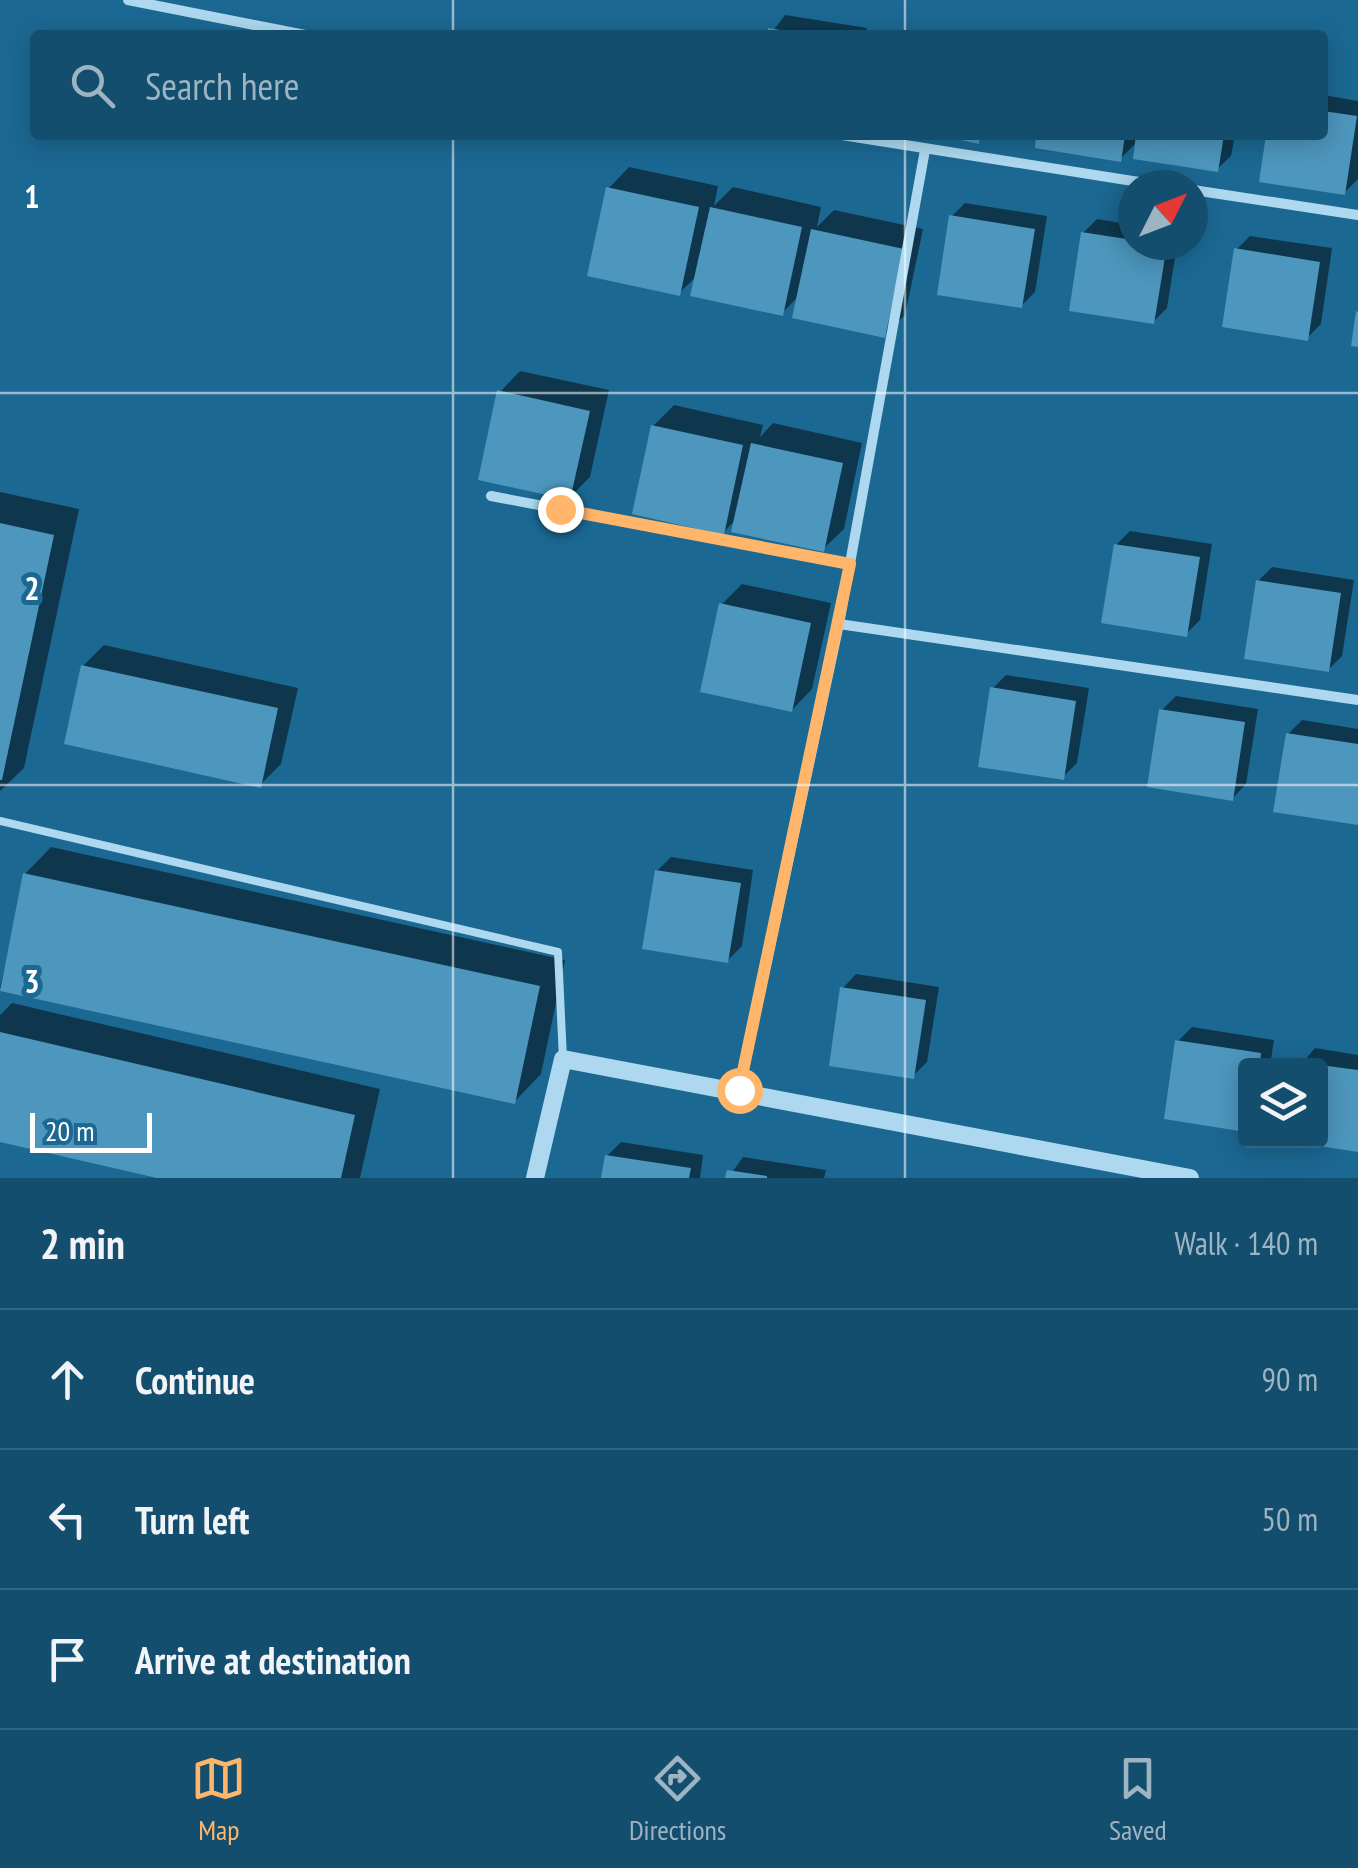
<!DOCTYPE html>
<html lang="en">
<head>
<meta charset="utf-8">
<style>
	body { margin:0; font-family:"PT Sans Narrow",sans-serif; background:#215876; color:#f1f3f6 }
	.controls { position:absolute; right:30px; bottom:30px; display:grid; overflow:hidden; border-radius:10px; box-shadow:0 5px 25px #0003 }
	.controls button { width:90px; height:90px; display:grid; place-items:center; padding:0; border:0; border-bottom:2px solid #336581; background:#144e6e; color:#f1f3f6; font:50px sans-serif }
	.compass { position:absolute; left:1118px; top:170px; width:90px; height:90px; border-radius:50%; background:#144e6e; box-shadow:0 5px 25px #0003; rotate:48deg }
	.scale { position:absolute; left:30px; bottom:25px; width:122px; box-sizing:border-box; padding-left:10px; border:5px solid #fff; border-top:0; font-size:28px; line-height:35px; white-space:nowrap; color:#fff; -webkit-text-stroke:8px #1b6893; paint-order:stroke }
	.stop { position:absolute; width:30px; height:30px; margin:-22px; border:8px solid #ffb66b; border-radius:50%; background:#fff }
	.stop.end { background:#ffb66b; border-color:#fff; box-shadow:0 2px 10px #0008 }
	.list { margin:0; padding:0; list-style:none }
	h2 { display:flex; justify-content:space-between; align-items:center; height:130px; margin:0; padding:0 40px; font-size:42px }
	h2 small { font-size:32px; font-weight:400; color:#9db4c2 }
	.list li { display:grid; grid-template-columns:65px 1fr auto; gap:30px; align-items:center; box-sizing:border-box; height:140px; padding:0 40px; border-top:2px solid #336581 }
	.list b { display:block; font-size:38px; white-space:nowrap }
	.list em { font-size:32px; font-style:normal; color:#9db4c2 }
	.icon { flex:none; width:55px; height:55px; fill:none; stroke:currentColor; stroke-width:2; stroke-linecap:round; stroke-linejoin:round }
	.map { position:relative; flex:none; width:1358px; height:1178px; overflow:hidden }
	.search { position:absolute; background:#144e6e; box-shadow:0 5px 25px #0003; left:30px; right:30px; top:30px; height:110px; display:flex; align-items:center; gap:25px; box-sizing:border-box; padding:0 35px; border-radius:10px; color:#9db4c2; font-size:38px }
	.sheet { height:550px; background:#144e6e }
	nav { display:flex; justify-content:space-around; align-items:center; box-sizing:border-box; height:140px; border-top:2px solid #336581; background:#144e6e; font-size:28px; color:#9db4c2 }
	nav a { display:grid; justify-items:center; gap:5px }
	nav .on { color:#ffb66b }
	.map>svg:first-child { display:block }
	.shadow { fill:#0007 }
	.building { fill:#4d96bd }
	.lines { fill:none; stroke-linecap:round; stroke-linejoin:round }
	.service { stroke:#add8ef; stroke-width:8 }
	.minor { stroke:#add8ef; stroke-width:10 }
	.tertiary { stroke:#add8ef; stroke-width:18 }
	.route { stroke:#ffb66b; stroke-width:12 }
	.grid { fill:none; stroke:#fff; stroke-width:2.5; stroke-opacity:0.55 }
	.grid-label { font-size:32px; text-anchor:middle; font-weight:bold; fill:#fff; stroke:#1b6893; stroke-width:10; stroke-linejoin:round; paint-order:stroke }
</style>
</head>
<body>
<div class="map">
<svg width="1358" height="1178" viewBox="0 0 1358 1178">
	<rect width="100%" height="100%" fill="#1b6893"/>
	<g class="shadow">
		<path d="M785 15 867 28 866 35H770Z"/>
		<path d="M1323 95 1358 101V179L1344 193 1269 135H1323Z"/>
		<path d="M1039 135H1235L1231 156 1217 169 1138 141 1120 159Z"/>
		<path d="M629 167 718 186 714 206 733 187 821 207 817 227 834 210 923 229 905 315 884 335 799 296 782 313 698 275 679 293 609 188Z"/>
		<path d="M965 203 1047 216 1035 292 1022 305 951 217Z"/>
		<path d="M1097 219 1133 225V245H1177L1167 308 1153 322 1083 233Z"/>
		<path d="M1250 236 1332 248 1321 324 1307 338 1236 250Z"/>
		<path d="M520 371 609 390 590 477 570 497 500 392Z"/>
		<path d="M674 405 763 425 760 437 773 423 862 443 844 529 823 549 736 519 724 532 653 426Z"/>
		<path d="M0 492 79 509 24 768 0 791Z"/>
		<path d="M1130 531 1212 544 1200 620 1186 634 1116 545Z"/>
		<path d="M1272 567 1354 580 1342 656 1328 670 1258 581Z"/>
		<path d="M742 584 831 603 812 689 792 710 722 604Z"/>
		<path d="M104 645 298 688 281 764 260 785 83 666Z"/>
		<path d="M1006 675 1089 688 1077 763 1063 777 992 689Z"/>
		<path d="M1176 696 1258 709 1246 784 1233 798 1162 710Z"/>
		<path d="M1302 720 1358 729V823L1288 734Z"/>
		<path d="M51 847 565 960 541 1074 515 1101 0 988 25 874Z"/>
		<path d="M671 857 753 870 742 946 728 960 657 871Z"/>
		<path d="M856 974 939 987 927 1062 913 1076 843 988Z"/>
		<path d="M12 1003 380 1089 360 1178H168L0 1139V1015Z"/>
		<path d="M1192 1027 1274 1040 1270 1066H1246L1178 1041Z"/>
		<path d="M1315 1048 1358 1055V1149L1302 1140H1320V1066H1300Z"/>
		<path d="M621 1142 703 1155 700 1178H604L607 1156Z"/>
		<path d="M743 1157 826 1170 824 1178H728Z"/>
	</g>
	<g class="building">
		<path d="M768 28 799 33V35H767Z"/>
		<path d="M1323 111 1357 116 1345 195 1259 182 1266 135H1323Z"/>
		<path d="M938 135H980L979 144Z"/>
		<path d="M1036 135H1125L1121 162 1035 148Z"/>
		<path d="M1136 135H1224L1218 172 1133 159Z"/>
		<path d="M606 187 699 207 680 296 587 276Z"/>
		<path d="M710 207 802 227 783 316 690 296Z"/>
		<path d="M949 215 1035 229 1022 308 937 295Z"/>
		<path d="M811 229 904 249 885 338 792 318Z"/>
		<path d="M1081 232 1133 240V245H1167L1154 324 1069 311Z"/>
		<path d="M1234 248 1320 262 1308 341 1222 327Z"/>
		<path d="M1356 311 1358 312V347L1351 346Z"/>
		<path d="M497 390 590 411 570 500 478 480Z"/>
		<path d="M651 425 743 445 724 535 632 514Z"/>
		<path d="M751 443 843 463 824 552 731 532Z"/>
		<path d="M0 523 54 535 2 780H0Z"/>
		<path d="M1114 544 1200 557 1187 637 1101 623Z"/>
		<path d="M1256 580 1341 593 1329 672 1244 659Z"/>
		<path d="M719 603 811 623 792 712 700 692Z"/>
		<path d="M81 665 278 708 261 788 64 744Z"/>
		<path d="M990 687 1076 701 1064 780 978 767Z"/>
		<path d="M1159 709 1245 722 1233 801 1147 787Z"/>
		<path d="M1286 733 1358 744V825L1273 812Z"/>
		<path d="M655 870 741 883 728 963 642 949Z"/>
		<path d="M23 873 540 986 515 1104 0 991Z"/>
		<path d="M840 987 926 1000 914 1079 829 1066Z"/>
		<path d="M0 1032 355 1115 341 1178H157L0 1142Z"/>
		<path d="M1175 1040 1261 1053 1260 1066H1246V1132L1164 1119Z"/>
		<path d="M1320 1065 1358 1070V1152L1300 1143 1320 1140Z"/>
		<path d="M605 1155 691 1168 689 1178H601Z"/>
		<path d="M727 1170 767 1176V1178H725Z"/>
	</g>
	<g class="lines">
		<path class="service" d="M0 821 558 952 563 1059"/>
		<g class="minor">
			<path d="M128 0 305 35"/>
			<path d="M842 135 1158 185"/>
			<path d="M1193 190 1358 215"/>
			<path d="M491 496 850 564"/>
			<path d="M839 624 1358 700"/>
			<path d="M739 1091 839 624 925 150"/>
		</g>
		<path class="tertiary" d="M535 1178 563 1059 1190 1178"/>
	</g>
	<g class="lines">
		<path class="route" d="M560 509 850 564 739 1090"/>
	</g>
	<path class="grid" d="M453 0V35M905 0V35M453 135V1178M905 135V1178M0 393H1358M0 785H1358"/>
	<g class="grid-label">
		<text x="32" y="208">1</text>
		<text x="32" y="600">2</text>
		<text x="32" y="993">3</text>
	</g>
</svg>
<div class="controls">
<button><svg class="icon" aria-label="layers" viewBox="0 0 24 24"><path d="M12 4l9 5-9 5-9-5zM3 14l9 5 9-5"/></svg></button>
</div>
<svg class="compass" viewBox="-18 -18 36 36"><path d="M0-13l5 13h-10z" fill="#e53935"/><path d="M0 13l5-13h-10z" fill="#9db4c2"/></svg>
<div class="scale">20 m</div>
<div class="stop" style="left:739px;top:1090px"></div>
<div class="stop end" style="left:560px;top:509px"></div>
<div class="search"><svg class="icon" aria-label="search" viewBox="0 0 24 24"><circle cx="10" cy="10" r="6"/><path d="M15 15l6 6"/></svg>Search here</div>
</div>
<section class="sheet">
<h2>2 min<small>Walk · 140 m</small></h2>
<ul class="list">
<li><svg class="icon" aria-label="ahead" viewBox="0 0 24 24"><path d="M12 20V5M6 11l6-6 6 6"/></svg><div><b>Continue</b></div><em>90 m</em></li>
<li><svg class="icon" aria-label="left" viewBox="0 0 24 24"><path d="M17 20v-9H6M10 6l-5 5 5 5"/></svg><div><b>Turn left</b></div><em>50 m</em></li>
<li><svg class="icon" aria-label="arrive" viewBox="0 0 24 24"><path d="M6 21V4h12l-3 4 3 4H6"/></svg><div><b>Arrive at destination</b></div></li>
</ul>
</section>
<nav>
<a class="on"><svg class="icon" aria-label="map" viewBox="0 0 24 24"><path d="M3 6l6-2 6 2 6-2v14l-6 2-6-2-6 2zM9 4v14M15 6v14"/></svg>Map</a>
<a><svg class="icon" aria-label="directions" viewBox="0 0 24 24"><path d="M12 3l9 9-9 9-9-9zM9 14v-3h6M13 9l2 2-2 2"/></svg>Directions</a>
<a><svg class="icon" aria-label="saved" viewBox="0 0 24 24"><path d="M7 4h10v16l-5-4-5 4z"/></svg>Saved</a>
</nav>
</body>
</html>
